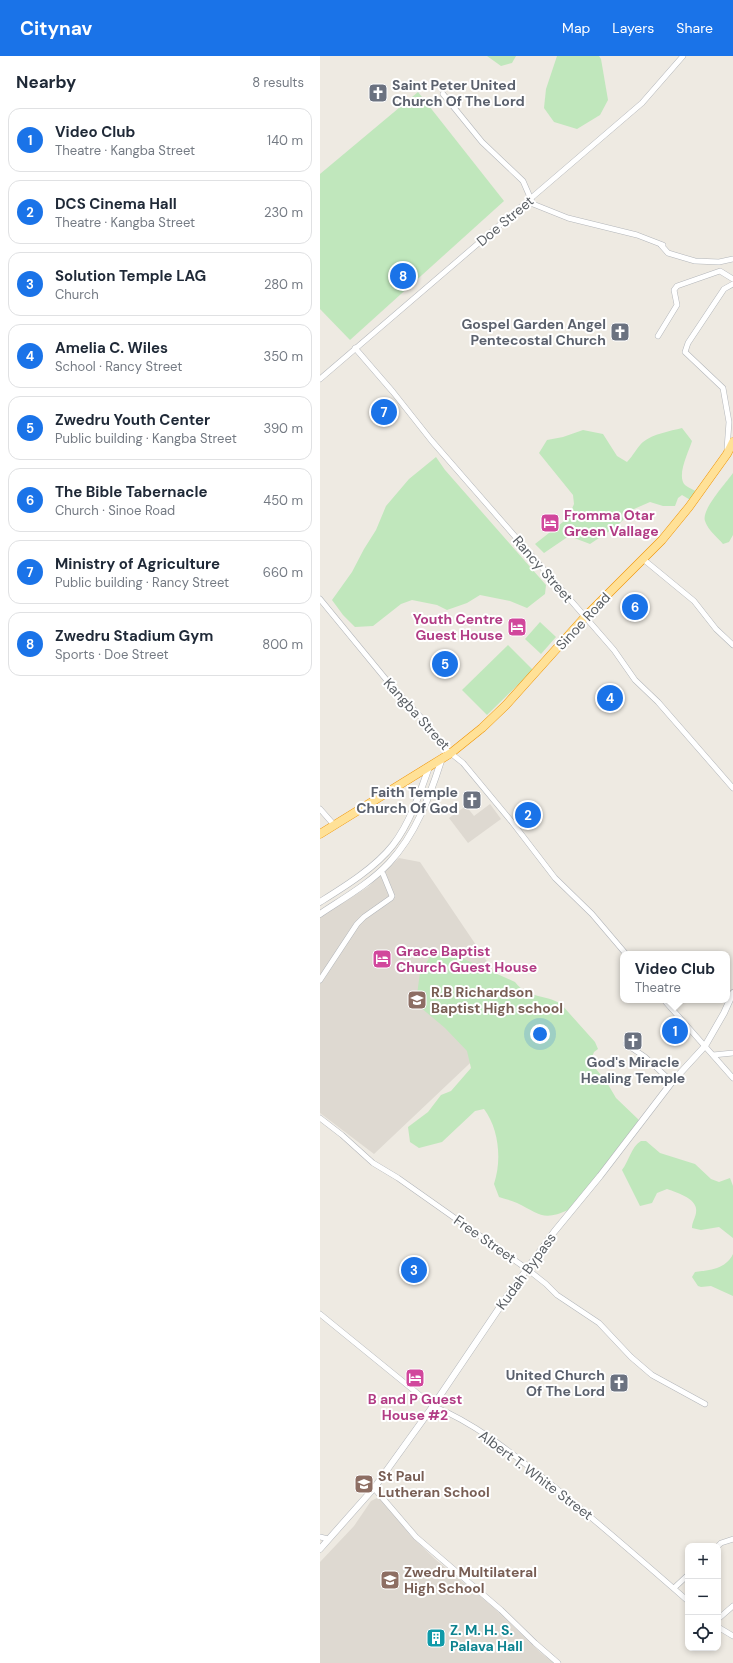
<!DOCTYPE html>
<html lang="en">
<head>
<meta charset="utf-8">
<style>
	body { margin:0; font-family:"DM Sans",sans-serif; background:#f6f6f7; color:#1f2937 }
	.controls { position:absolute; right:12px; bottom:12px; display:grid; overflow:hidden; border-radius:8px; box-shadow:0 2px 6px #0003 }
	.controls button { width:36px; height:36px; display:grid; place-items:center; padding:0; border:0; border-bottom:1px solid #e0e1e3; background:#fff; color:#1f2937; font:20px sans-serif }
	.you { position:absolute; left:220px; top:978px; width:14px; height:14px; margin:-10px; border:3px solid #fff; border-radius:50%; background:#1a73e8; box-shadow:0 0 0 6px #1a73e833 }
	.badge { display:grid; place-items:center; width:26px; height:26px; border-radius:50%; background:#1a73e8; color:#fff; font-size:13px; font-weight:700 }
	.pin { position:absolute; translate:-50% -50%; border:2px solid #fff; box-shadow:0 1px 4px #0006 }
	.popup { position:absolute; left:300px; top:895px; width:110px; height:52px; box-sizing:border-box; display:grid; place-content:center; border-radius:8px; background:#fff; filter:drop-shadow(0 1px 3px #0005); font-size:13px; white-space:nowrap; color:#747a83 }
	.popup b { font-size:15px; color:#1f2937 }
	.popup::after { content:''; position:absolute; left:50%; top:100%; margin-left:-8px; border:8px solid transparent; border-top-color:#fff }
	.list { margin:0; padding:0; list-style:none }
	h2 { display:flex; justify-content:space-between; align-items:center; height:52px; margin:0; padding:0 16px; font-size:17px }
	h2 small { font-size:13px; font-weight:400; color:#747a83 }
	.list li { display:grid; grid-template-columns:26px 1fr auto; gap:12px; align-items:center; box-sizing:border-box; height:64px; margin:0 8px 8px; padding:0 8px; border:1px solid #e0e1e3; border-radius:12px }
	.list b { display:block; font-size:15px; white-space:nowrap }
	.list p { margin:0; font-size:13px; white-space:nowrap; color:#747a83 }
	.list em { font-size:13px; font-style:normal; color:#747a83 }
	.icon { flex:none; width:22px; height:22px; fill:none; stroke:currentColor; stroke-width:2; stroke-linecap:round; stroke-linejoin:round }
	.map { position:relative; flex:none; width:413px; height:1607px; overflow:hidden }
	header { display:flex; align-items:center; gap:24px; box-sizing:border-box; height:56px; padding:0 20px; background:#1a73e8; color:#fff }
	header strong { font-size:19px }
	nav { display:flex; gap:22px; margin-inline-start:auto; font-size:14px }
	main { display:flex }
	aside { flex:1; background:#fff }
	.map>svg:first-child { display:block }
	.education { fill:#ded9d1 }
	.green { fill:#c0e7bc }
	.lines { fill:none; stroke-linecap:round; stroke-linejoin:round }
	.minor-casing { stroke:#b3b6ba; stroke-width:6 }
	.tertiary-casing { stroke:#b3b6ba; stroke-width:7 }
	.trunk-casing { stroke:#f09300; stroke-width:9 }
	.minor { stroke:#fff; stroke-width:5 }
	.tertiary { stroke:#fff; stroke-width:6 }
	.trunk { stroke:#ffe197; stroke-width:8 }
	.labels { text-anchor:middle; stroke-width:4; stroke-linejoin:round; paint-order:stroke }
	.worship-label { font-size:14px; font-weight:bold; fill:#5b616d; stroke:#fff; text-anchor:end }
	.street-label { font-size:14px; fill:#5a5f64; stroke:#fff }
	.hotel-label { font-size:14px; font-weight:bold; fill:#b23c85; stroke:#fff; text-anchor:start }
	.education-label { font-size:14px; font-weight:bold; fill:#785e54; stroke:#fff; text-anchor:start }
	.culture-label { font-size:14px; font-weight:bold; fill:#0d838f; stroke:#fff; text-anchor:start }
</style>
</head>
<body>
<header>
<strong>Citynav</strong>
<nav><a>Map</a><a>Layers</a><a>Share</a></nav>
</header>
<main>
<aside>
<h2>Nearby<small>8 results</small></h2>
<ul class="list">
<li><span class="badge">1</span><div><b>Video Club</b><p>Theatre · Kangba Street</p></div><em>140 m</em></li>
<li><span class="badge">2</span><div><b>DCS Cinema Hall</b><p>Theatre · Kangba Street</p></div><em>230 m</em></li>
<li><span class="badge">3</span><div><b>Solution Temple LAG</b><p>Church</p></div><em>280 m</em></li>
<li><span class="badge">4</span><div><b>Amelia C. Wiles</b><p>School · Rancy Street</p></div><em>350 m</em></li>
<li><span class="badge">5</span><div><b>Zwedru Youth Center</b><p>Public building · Kangba Street</p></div><em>390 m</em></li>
<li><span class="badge">6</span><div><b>The Bible Tabernacle</b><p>Church · Sinoe Road</p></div><em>450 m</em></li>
<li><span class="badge">7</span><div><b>Ministry of Agriculture</b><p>Public building · Rancy Street</p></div><em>660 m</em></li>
<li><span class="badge">8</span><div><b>Zwedru Stadium Gym</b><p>Sports · Doe Street</p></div><em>800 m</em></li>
</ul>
</aside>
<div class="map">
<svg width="413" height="1607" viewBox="0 0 413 1607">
	<rect width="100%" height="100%" fill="#eeeae2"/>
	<g class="education">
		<path d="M170 748 181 763 148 787 129 762 146 750 154 760Z"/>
		<path d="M79 802 100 806 185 932 204 956 54 1098 0 1057V861L48 831Z"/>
		<path d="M57 1442 61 1443 91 1480 115 1503 173 1551 221 1597 234 1607H0V1506L34 1470 51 1445Z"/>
	</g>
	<g class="green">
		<path d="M167 0H196L192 7 181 10Z"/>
		<path d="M237 0H279L281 3 288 44 280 59 257 73 234 66 224 52 226 33Z"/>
		<path d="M98 36 184 145 30 284 0 253V118Z"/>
		<path d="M362 372 372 385C369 395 356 420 365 429 368 432 375 434 379 437L372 445 362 439 358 442 355 450H343L330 446 314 453 297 470 270 488 249 480 224 497 215 488 248 462 254 448 253 439 219 397 227 384 243 381 263 374 283 378 297 400 307 406C313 400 318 390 323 386 333 378 350 375 362 372Z"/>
		<path d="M116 401 125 414 226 529 225 538 207 552 190 545 160 539 147 547 127 554 117 549 92 544 81 548 53 570 35 571 23 559 12 544 32 516 44 493 56 474 66 450 89 423Z"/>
		<path d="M413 417V479L409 486 403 488C397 481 388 474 385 465 381 454 406 427 413 417Z"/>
		<path d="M220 566 236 581 221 598 205 583Z"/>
		<path d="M188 589 213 614 167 659 142 634Z"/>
		<path d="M130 899 144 903 195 926C208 943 226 938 241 948L275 986 278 993 274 996 270 1006 286 1025 296 1042 320 1065 250 1153C223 1166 220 1158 197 1147 191 1144 185 1143 179 1141L174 1128C182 1104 179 1073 164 1053L155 1055 122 1086 99 1092 90 1086 88 1071 108 1056 121 1039 131 1035 151 1012 147 995 125 972 100 951 97 939 100 916 110 901Z"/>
		<path d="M321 1085H326L340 1097 375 1108 391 1123 399 1126 410 1122 413 1130V1182L399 1171 381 1174 372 1172C372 1166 375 1163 376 1157 379 1143 358 1137 347 1133L337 1137 332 1147 320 1150 302 1114C309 1105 311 1091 321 1085Z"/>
		<path d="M413 1198V1240L391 1230 381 1231 378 1230 372 1221 375 1216C390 1214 406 1213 413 1198Z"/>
	</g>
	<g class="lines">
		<g class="minor-casing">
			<g id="minor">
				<path d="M123 38 162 86 203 125 213 148 248 162 317 179 343 189"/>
				<path d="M341 189 348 197 375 205 399 206 413 203"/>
				<path d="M338 280 357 249 354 234 357 230 400 215 413 223"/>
				<path d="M35 292 73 336 111 384 294 594 315 624 338 646 413 732"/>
				<path d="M0 323 322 47 363 0"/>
				<path d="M407 393 409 366 403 332 365 296 368 287 404 233 413 228"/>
				<path d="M323 503 374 545 396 573 413 589"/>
				<path d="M0 543 69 627 109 670 123 691 143 707 192 766 235 822 272 858 306 898"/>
				<path d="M0 753 15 770"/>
				<path d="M0 924 37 868 44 861 71 842 72 840 63 818"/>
				<path d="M344 944 413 1022"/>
				<path d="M306 988 325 1001 352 1026"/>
				<path d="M393 999 413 997"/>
				<path d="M0 1062 22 1079 53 1107 78 1122 207 1213 226 1228 237 1239 279 1267 311 1301 332 1319 385 1348"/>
				<path d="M0 1258 113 1350C154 1367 188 1394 222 1421 272 1461 320 1503 368 1545"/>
				<path d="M54 1432 96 1481 181 1554 215 1587 238 1607"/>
				<path d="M0 1481 8 1483"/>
				<path d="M398 1490 401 1487 413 1483"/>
				<path d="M354 1532 368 1519"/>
				<path d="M398 1563 413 1550"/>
				<path d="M398 1571 413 1580"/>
			</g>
		</g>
		<g class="tertiary-casing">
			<g id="tertiary">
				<path d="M0 846C24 831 55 812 73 789 90 767 100 737 109 711"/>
				<path d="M0 858C24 842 49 828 69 807 96 778 110 740 122 702"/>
				<path d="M0 1493 54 1432 113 1350 188 1239 234 1176 280 1120 352 1026 385 990 404 957 413 937"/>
			</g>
		</g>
		<g class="trunk-casing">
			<path id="trunk" d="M0 778 131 697 162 672 186 649 265 561 342 484 369 451 407 398 413 386"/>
		</g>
		<use href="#minor" class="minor"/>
		<use href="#tertiary" class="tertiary"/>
		<use href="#trunk" class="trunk"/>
	</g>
	<defs>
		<g id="church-square" transform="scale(1)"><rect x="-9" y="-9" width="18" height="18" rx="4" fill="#6b7280" stroke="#fff"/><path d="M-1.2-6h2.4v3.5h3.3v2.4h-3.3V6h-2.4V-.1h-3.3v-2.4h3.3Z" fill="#fff"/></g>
		<g id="hotel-square" transform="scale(1)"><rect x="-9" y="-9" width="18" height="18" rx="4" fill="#d1479c" stroke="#fff"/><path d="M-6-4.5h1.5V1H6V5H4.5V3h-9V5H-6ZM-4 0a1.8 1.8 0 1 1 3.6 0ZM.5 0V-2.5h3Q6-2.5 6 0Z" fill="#fff"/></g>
		<g id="school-square" transform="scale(1)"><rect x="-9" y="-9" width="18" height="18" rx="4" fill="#8d6e63" stroke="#fff"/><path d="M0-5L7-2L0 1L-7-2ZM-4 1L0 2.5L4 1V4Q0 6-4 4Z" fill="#fff"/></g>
		<g id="building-square" transform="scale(1)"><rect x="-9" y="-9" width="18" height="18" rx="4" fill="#0f9aa8" stroke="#fff"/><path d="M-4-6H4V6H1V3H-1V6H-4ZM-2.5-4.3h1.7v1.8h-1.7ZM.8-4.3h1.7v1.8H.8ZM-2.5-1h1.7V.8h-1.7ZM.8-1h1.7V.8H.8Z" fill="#fff"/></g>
	</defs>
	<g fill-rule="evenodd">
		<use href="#church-square" x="58" y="37"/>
		<use href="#church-square" x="300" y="276"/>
		<use href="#hotel-square" x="230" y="467"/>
		<use href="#hotel-square" x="197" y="571"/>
		<use href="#church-square" x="152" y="744"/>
		<use href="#hotel-square" x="62" y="903"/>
		<use href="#school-square" x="97" y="944"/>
		<use href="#church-square" x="313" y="985"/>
		<use href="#hotel-square" x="95" y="1322"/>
		<use href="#church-square" x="299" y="1327"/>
		<use href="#school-square" x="44" y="1428"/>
		<use href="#school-square" x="70" y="1524"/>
		<use href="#building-square" x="116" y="1582"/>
	</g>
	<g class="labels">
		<g class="worship-label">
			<text x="72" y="34" text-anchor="start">Saint Peter United<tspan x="72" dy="16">Church Of The Lord</tspan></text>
			<text x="286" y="273">Gospel Garden Angel<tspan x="286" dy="16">Pentecostal Church</tspan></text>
			<text x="138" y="741">Faith Temple<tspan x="138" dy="16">Church Of God</tspan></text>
			<text x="313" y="1011" text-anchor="middle">God's Miracle<tspan x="313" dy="16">Healing Temple</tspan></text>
			<text x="285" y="1324">United Church<tspan x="285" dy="16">Of The Lord</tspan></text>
		</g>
		<g class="street-label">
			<text transform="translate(185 165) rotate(-40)" y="5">Doe Street</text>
			<text transform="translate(223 513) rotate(49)" y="5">Rancy Street</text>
			<text transform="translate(263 565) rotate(-47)" y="5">Sinoe Road</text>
			<text transform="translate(97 658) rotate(48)" y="5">Kangba Street</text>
			<text transform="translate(165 1183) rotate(35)" y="5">Free Street</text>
			<text transform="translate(206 1215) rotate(-54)" y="5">Kudah Bypass</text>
			<text transform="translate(216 1419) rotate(37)" y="5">Albert T. White Street</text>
		</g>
		<g class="hotel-label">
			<text x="244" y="464">Fromma Otar<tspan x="244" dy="16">Green Vallage</tspan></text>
			<text x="183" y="568" text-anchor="end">Youth Centre<tspan x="183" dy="16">Guest House</tspan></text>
			<text x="76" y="900">Grace Baptist<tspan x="76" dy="16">Church Guest House</tspan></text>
			<text x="95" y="1348" text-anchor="middle">B and P Guest<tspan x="95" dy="16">House #2</tspan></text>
		</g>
		<g class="education-label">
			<text x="111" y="941">R.B Richardson<tspan x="111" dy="16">Baptist High school</tspan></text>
			<text x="58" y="1425">St Paul<tspan x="58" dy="16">Lutheran School</tspan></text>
			<text x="84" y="1521">Zwedru Multilateral<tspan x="84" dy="16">High School</tspan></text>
		</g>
		<g class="culture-label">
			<text x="130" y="1579">Z. M. H. S.<tspan x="130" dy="16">Palava Hall</tspan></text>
		</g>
	</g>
</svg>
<div class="controls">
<button>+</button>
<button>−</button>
<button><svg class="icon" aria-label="locate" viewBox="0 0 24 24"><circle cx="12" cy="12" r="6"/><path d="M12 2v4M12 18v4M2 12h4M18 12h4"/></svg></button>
</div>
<div class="you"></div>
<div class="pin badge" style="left:355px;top:975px">1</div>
<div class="popup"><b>Video Club</b>Theatre</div>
<div class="pin badge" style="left:208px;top:759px">2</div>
<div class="pin badge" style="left:94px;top:1214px">3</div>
<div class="pin badge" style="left:290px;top:642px">4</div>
<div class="pin badge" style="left:125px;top:608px">5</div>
<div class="pin badge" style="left:315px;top:551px">6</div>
<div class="pin badge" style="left:64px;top:356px">7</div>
<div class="pin badge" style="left:83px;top:220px">8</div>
</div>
</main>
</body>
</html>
